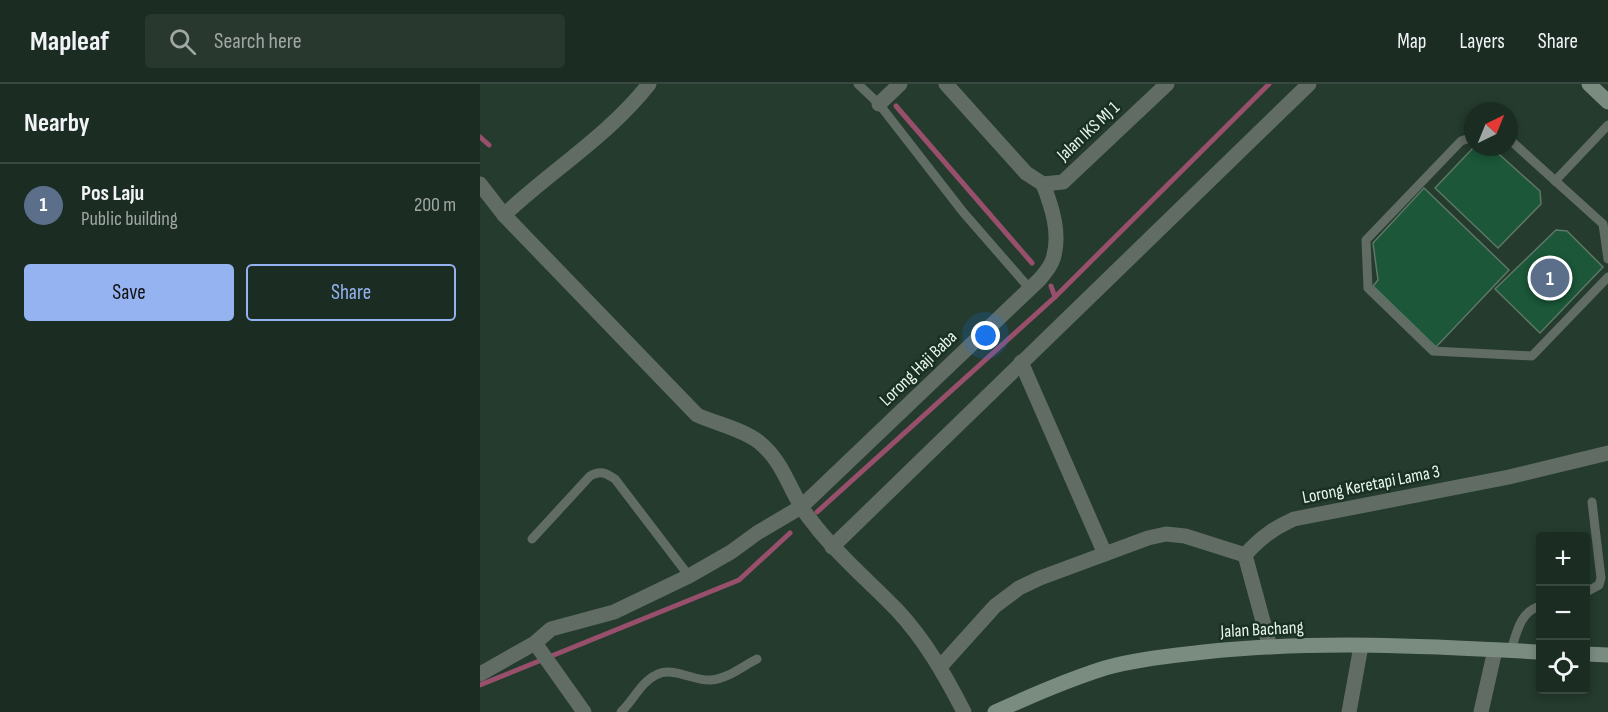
<!DOCTYPE html>
<html lang="en">
<head>
<meta charset="utf-8">
<style>
	body { margin:0; font-family:"Sofia Sans Condensed",sans-serif; background:#28382f; color:#f1f3f6 }
	.controls { position:absolute; right:18px; bottom:18px; display:grid; overflow:hidden; border-radius:6px; box-shadow:0 3px 9px #0003 }
	.controls button { width:54px; height:54px; display:grid; place-items:center; padding:0; border:0; border-bottom:2px solid #394840; background:#1b2c22; color:#f1f3f6; font:30px sans-serif }
	.compass { position:absolute; left:984px; top:18px; width:54px; height:54px; border-radius:50%; background:#1b2c22; box-shadow:0 3px 9px #0003; rotate:43deg }
	.you { position:absolute; left:506px; top:252px; width:21px; height:21px; margin:-15px; border:4px solid #fff; border-radius:50%; background:#1a73e8; box-shadow:0 0 0 9px #1a73e833 }
	.badge { display:grid; place-items:center; width:39px; height:39px; border-radius:50%; background:#95b2f1; color:#fff; font-size:20px; font-weight:700 }
	.pin { position:absolute; translate:-50% -50%; border:3px solid #fff; box-shadow:0 2px 6px #0006 }
	.list { margin:0; padding:0; list-style:none }
	h2 { display:flex; justify-content:space-between; align-items:center; height:78px; margin:0; padding:0 24px; font-size:26px }
	h2 small { font-size:20px; font-weight:400; color:#a0a7a5 }
	.list li { display:grid; grid-template-columns:39px 1fr auto; gap:18px; align-items:center; box-sizing:border-box; height:84px; padding:0 24px; border-top:2px solid #394840 }
	.list b { display:block; font-size:22px; white-space:nowrap }
	.list p { margin:0; font-size:20px; white-space:nowrap; color:#a0a7a5 }
	.list em { font-size:20px; font-style:normal; color:#a0a7a5 }
	.actions { display:flex; gap:12px; padding:18px 24px }
	.actions a { flex:1; padding:14px 0; border:2px solid #95b2f1; border-radius:6px; text-align:center; font-size:21px; color:#95b2f1 }
	.actions .main { background:#95b2f1; color:#111 }
	.icon { flex:none; width:33px; height:33px; fill:none; stroke:currentColor; stroke-width:2; stroke-linecap:round; stroke-linejoin:round }
	.map { position:relative; flex:none; width:1128px; height:628px; overflow:hidden }
	header { display:flex; align-items:center; gap:36px; box-sizing:border-box; height:84px; padding:0 30px; background:#1b2c22; border-bottom:2px solid #394840 }
	header strong { font-size:28px }
	nav { display:flex; gap:33px; margin-inline-start:auto; font-size:21px }
	.search { width:420px; height:54px; background:#28382f; display:flex; align-items:center; gap:15px; box-sizing:border-box; padding:0 21px; border-radius:6px; color:#a0a7a5; font-size:22px }
	main { display:flex }
	aside { flex:1; background:#1b2c22 }
	.map>svg:first-child { display:block }
	.lines { fill:none; stroke-linecap:round; stroke-linejoin:round }
	.stream { stroke:#974f6b; stroke-width:5 }
	.building { fill:#1b5738; stroke:#5e7767; stroke-width:1.5 }
	.lane { stroke:#616c65; stroke-width:9 }
	.street { stroke:#616c65; stroke-width:15 }
	.secondary { stroke:#7a8b80; stroke-width:15 }
	.labels { text-anchor:middle; stroke-width:5; stroke-linejoin:round; paint-order:stroke }
	.street-label { font-size:18px; fill:#e8f6ed; stroke:#1a3023 }
</style>
</head>
<body>
<header>
<strong>Mapleaf</strong>
<div class="search"><svg class="icon" aria-label="search" viewBox="0 0 24 24"><circle cx="10" cy="10" r="6"/><path d="M15 15l6 6"/></svg>Search here</div>
<nav><a>Map</a><a>Layers</a><a>Share</a></nav>
</header>
<main>
<aside>
<h2>Nearby<small></small></h2>
<ul class="list">
<li><span class="badge" style="background:#5c6f8a">1</span><div><b>Pos Laju</b><p>Public building</p></div><em>200 m</em></li>
</ul>
<div class="actions"><a class="main">Save</a><a>Share</a></div>
</aside>
<div class="map">
<svg width="1128" height="628" viewBox="0 0 1128 628">
	<rect width="100%" height="100%" fill="#243b2d"/>
	<g class="lines">
		<g class="stream">
			<path d="M416 22 552 179"/>
			<path d="M0 53 9 61"/>
			<path d="M571 202 575 213"/>
			<path d="M337 428 575 213 789 0"/>
			<path d="M0 601 259 496 310 449"/>
		</g>
	</g>
	<g class="building">
		<path d="M994 63H1011L1060 107 1061 120 1018 164 955 104Z"/>
		<path d="M944 104 1029 186 956 263 893 202 898 196 893 159Z"/>
		<path d="M1076 146 1087 147 1123 183 1060 249 1015 205Z"/>
	</g>
	<g class="lines">
		<g class="lane">
			<path d="M378 0 399 20 483 128 550 205"/>
			<path d="M993 53 981 57 886 156 888 204 953 267 1052 272 1128 193"/>
			<path d="M1029 55 1123 140 1128 175"/>
			<path d="M1075 97 1128 41"/>
			<path d="M52 455 110 392C120 386 126 389 135 395L209 492"/>
			<path d="M1106 508 1119 501 1121 494 1112 418"/>
			<path d="M1031 566C1037 548 1040 528 1060 522"/>
			<path d="M141 628C153 617 161 598 176 591 193 582 212 597 231 596 247 595 263 582 277 575"/>
		</g>
		<g class="street">
			<path d="M466 0 546 89 563 100 583 98 687 0"/>
			<path d="M399 20 420 0"/>
			<path d="M0 100 24 131 217 331C237 340 262 345 279 358 302 377 307 399 321 422 325 430 332 437 337 444 361 474 390 498 417 526 445 556 465 591 484 628"/>
			<path d="M24 131C72 86 128 52 169 0"/>
			<path d="M541 278 625 470"/>
			<path d="M352 463 829 0"/>
			<path d="M55 559 104 628"/>
			<path d="M790 563 765 471C780 454 794 444 814 435L1029 393 1128 369"/>
			<path d="M460 583 515 522 539 504 560 494 668 454 686 450 705 452 765 471"/>
			<path d="M0 590 55 559 71 545 134 528 209 492 251 468 277 449 321 423 560 195C565 189 571 182 573 175 581 150 572 123 563 100"/>
			<path d="M869 628 881 562"/>
			<path d="M1001 628 1015 566"/>
		</g>
		<g class="secondary">
			<path d="M1109 0 1128 18"/>
			<path d="M1106 570 1128 571"/>
			<path d="M515 628C551 612 587 596 625 584 657 575 691 572 724 568 835 556 949 562 1060 568"/>
		</g>
	</g>
	<g class="labels">
		<g class="street-label">
			<text transform="translate(608 47) rotate(-43)" y="6">Jalan IKS MJ 1</text>
			<text transform="translate(438 284) rotate(-44)" y="6">Lorong Haji Baba</text>
			<text transform="translate(891 400) rotate(-11)" y="6">Lorong Keretapi Lama 3</text>
			<text transform="translate(782 545) rotate(-3)" y="6">Jalan Bachang</text>
		</g>
	</g>
</svg>
<div class="controls">
<button>+</button>
<button>−</button>
<button><svg class="icon" aria-label="locate" viewBox="0 0 24 24"><circle cx="12" cy="12" r="6"/><path d="M12 2v4M12 18v4M2 12h4M18 12h4"/></svg></button>
</div>
<svg class="compass" viewBox="-18 -18 36 36"><path d="M0-13l5 13h-10z" fill="#e53935"/><path d="M0 13l5-13h-10z" fill="#a0a7a5"/></svg>
<div class="you"></div>
<div class="pin badge" style="left:1070px;top:194px;background:#5c6f8a">1</div>
</div>
</main>
</body>
</html>
